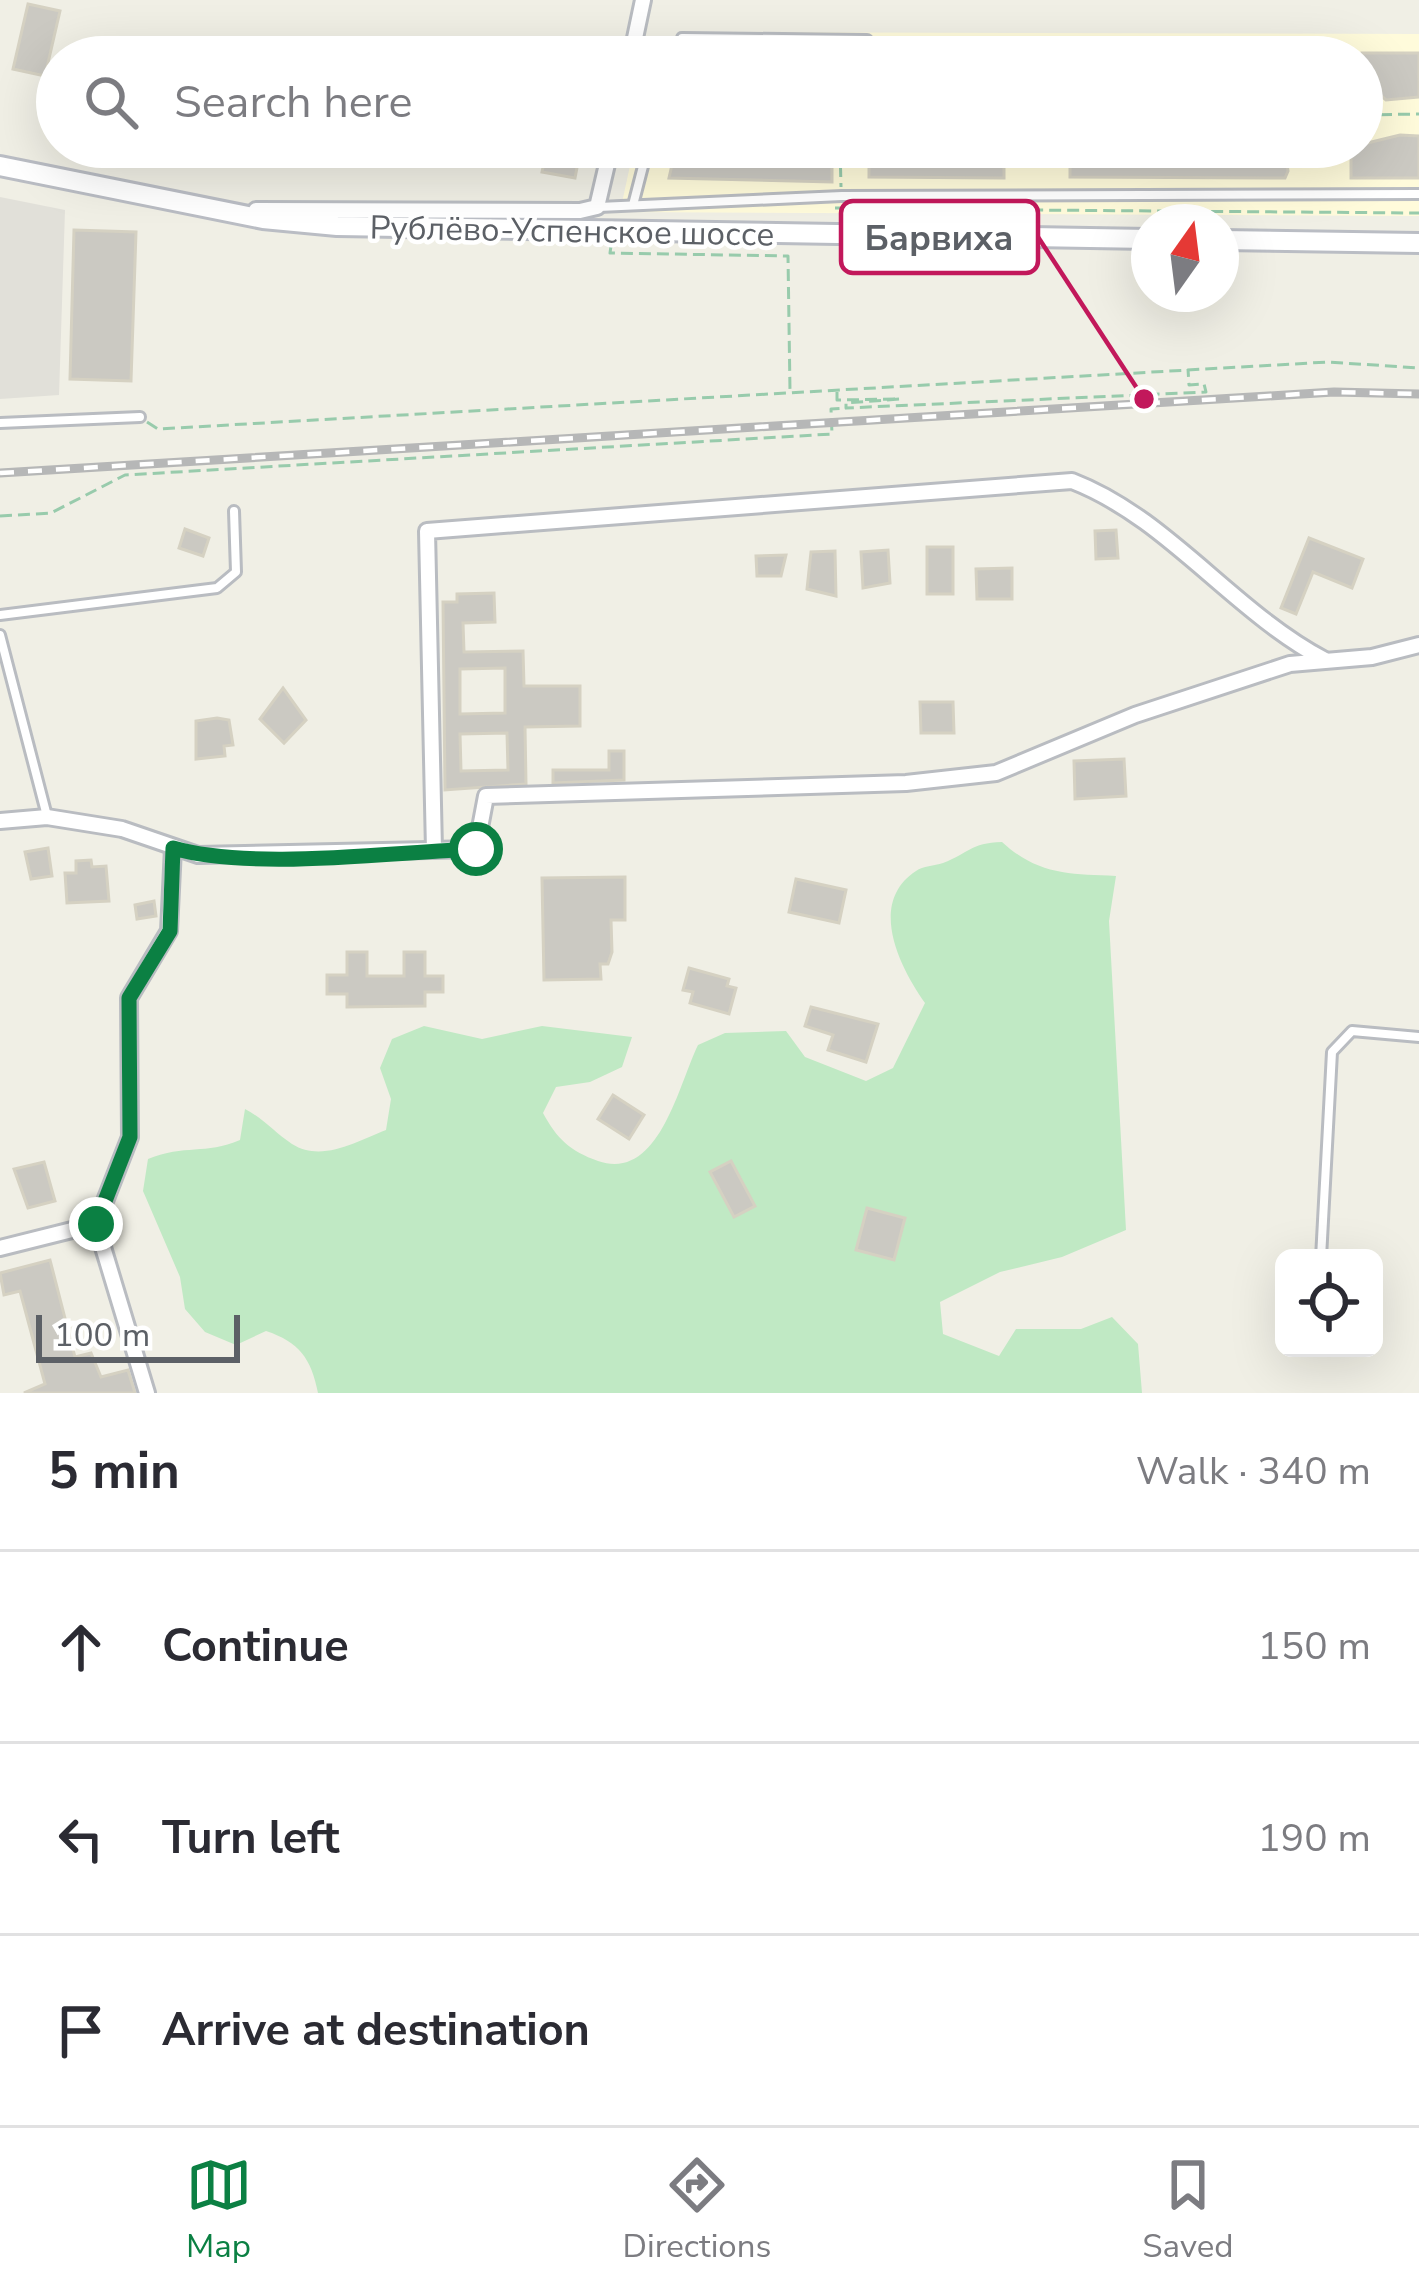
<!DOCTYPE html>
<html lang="en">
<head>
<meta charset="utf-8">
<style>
	body { margin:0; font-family:"Nunito Sans",sans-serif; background:#f7f7f7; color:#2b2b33 }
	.controls { position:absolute; right:36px; bottom:36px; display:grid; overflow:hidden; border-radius:18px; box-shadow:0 12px 48px #0002 }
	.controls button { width:108px; height:108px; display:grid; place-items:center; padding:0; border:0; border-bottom:3px solid #e1e1e2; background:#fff; color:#2b2b33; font:60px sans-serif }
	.compass { position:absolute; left:1131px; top:204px; width:108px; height:108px; border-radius:50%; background:#fff; box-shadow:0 12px 48px #0002; rotate:14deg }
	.scale { position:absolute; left:36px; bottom:30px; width:204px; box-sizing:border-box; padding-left:12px; border:6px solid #5c6066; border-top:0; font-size:33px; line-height:42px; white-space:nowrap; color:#5c6066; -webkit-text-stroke:9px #fff; paint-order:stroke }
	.stop { position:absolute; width:36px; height:36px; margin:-27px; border:9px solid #0b8043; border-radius:50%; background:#fff }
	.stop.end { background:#0b8043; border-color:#fff; box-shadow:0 3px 12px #0008 }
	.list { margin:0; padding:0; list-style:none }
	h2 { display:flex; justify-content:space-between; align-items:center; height:156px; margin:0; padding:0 48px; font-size:51px }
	h2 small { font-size:39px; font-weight:400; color:#7c7c81 }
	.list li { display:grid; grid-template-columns:78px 1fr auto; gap:36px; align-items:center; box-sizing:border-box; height:192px; padding:0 48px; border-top:3px solid #e1e1e2 }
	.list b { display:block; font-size:45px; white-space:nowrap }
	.list em { font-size:39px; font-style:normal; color:#7c7c81 }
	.icon { flex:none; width:66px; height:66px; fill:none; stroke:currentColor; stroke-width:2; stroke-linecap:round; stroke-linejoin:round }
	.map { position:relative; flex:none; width:1419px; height:1393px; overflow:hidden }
	.search { position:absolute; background:#fff; box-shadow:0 12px 48px #0002; left:36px; right:36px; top:36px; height:132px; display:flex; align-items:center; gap:30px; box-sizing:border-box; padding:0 42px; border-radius:66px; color:#7c7c81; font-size:45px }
	.sheet { height:732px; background:#fff }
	nav { display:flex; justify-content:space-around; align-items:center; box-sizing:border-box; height:168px; border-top:3px solid #e1e1e2; background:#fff; font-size:33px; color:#7c7c81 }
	nav a { display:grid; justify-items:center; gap:6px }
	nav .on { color:#0b8043 }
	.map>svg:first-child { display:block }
	.commercial { fill:#fffbdb }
	.industrial { fill:#e1e0d9 }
	.green { fill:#c0e9c4 }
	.building { fill:#cbc9c2; stroke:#d5d1c2; stroke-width:3; fill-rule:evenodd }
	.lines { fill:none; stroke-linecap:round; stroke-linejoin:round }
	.lane-casing { stroke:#b9bcc1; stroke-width:14 }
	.street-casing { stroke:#b9bcc1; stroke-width:20 }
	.secondary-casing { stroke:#babdc4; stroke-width:24 }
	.path { stroke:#98cbac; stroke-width:3; stroke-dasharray:12 6; stroke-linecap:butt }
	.lane { stroke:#fff; stroke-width:8 }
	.street { stroke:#fff; stroke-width:14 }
	.secondary { stroke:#fff; stroke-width:18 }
	.rail-casing { stroke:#b6b7b7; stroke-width:9 }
	.rail { stroke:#fff; stroke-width:4.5; stroke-dasharray:14; stroke-linecap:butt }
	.route { stroke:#0b8043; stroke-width:15 }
	.labels { text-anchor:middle; stroke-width:9; stroke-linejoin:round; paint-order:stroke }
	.street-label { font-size:33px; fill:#5c6066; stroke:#fff }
	.leader { fill:none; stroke:#c2185b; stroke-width:4.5 }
	.callout-dot { fill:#c2185b; stroke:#fff; stroke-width:4.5 }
	.callout { fill:#fff; stroke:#c2185b; stroke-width:4.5 }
	.callout-label { font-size:36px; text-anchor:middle; font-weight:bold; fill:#5c6066 }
</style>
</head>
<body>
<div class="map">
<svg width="1419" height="1393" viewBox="0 0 1419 1393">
	<rect width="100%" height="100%" fill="#f0efe5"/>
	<path class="commercial" d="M687 32 1419 34V216L620 212 634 147H1362V57H681Z"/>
	<path class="industrial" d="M0 197 65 210 59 395 0 399Z"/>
	<path class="green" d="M1002 842C1038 875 1069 874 1116 876L1109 921 1126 1230 1062 1257 1000 1272 940 1302 943 1334 999 1356 1016 1329H1081L1112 1317 1138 1344 1142 1393H318C311 1358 299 1342 266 1331L236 1345 205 1332 185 1309 180 1277 143 1191 148 1159C185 1144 205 1155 240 1140L245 1109C264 1119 275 1133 292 1144 322 1163 357 1141 386 1130L391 1099 380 1068 392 1039 424 1026 482 1039 542 1026 632 1037 622 1067 590 1082 556 1087 543 1113C557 1139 570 1151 598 1161 659 1182 678 1086 698 1045L725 1033 786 1031 805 1057 866 1081 893 1068 925 1003C900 968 867 903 916 871 923 866 934 866 943 863 969 853 970 843 1002 842Z"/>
	<g class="building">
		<path d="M28 4 60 11 45 76 13 69Z"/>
		<path d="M949 45 1044 46V57H949Z"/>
		<path d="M1259 45 1258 57H1204V46Z"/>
		<path d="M1362 53H1419V97L1386 100 1378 93H1362Z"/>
		<path d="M1400 135 1419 136V178H1351V147Z"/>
		<path d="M547 147H581L575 178 542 172Z"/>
		<path d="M676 147 801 151V147H832V182L669 178Z"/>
		<path d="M869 147H1004V178L869 177Z"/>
		<path d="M1070 147H1285L1288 171 1285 178 1070 177Z"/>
		<path d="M74 230 136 232 131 381 70 379Z"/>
		<path d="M185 529 209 538 203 556 179 548Z"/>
		<path d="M1116 530 1118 558 1096 559 1095 531Z"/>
		<path d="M1309 538 1363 559 1352 588 1313 572 1296 614 1281 608Z"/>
		<rect x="927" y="547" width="26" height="47"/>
		<path d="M888 550 890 583 863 588 861 552Z"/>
		<path d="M835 551 836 596 807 589 811 552Z"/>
		<path d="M786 555 781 576H757L756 556Z"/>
		<path d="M1012 568V599H977L976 569Z"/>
		<path d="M494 593 495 622 463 623 464 652 523 651 524 686H580V726L525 727 526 784 445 790 443 602H457V594ZM505 668V713L460 714V669ZM507 733 508 770 461 771 460 734Z"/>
		<path d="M283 688 306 720 284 743 260 719Z"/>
		<path d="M920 702H953L954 733H921Z"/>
		<path d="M217 718 229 720 233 745 224 746 225 756 196 759V721Z"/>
		<path d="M609 751H624V780L553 783V770H609Z"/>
		<path d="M1124 759 1126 796 1075 799 1074 761Z"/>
		<path d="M48 848 52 876 31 879 25 852Z"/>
		<path d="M91 860 92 867 106 866 109 901 67 903 65 873H76V861Z"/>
		<path d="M625 877V920H611L612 952 608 964H600L601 979 544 980 542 878Z"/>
		<path d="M796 879 846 890 839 923 789 912Z"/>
		<path d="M154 901 156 916 137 919 135 905Z"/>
		<path d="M347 952H367V976H404V952H425V976H443V992H425V1006L347 1007V994H327V975H347Z"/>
		<path d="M689 968 729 979 727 986 736 988 729 1014 690 1003 693 992 683 990Z"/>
		<path d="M811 1007 878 1024 866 1062 828 1050 833 1035 805 1026Z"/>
		<path d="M613 1095 644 1115 629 1139 598 1119Z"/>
		<path d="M731 1161 755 1206 734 1217 710 1172Z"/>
		<path d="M44 1162 55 1201 28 1208 14 1169Z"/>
		<path d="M867 1208 905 1218 894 1260 856 1250Z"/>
		<path d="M50 1260 75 1357 91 1353 101 1377 128 1370 135 1393H24L45 1384 20 1291 4 1295 0 1273Z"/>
	</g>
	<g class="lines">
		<g class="lane-casing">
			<g id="lane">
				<path d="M678 57 682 38 867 40"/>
				<path d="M633 205 648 147"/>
				<path d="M599 207 842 196 1419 194"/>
				<path d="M0 423 140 417"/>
				<path d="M0 615 217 588 236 572 234 511"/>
				<path d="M0 635 47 816"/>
				<path d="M1321 1258 1332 1052 1352 1031 1419 1037"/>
				<path d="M1316 1349V1348"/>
			</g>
		</g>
		<g class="street-casing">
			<g id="street">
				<path d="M631 57 643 0"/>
				<path d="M256 210 580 211 597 207 611 147"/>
				<path d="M0 821 47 817 122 829 198 855 476 849 486 796 906 783 996 773 1135 715 1290 664 1372 657 1419 645"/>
				<path d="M434 850 427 531 1072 481C1168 518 1232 611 1325 660"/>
				<path d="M0 1248 96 1224"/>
				<path d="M147 1393 96 1224 130 1137 129 998 169 931 173 848"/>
			</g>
		</g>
		<g class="secondary-casing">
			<g id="secondary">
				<path d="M0 166 263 219 337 226 1149 239"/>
				<path d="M1221 240 1419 243"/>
			</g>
		</g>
		<g class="path">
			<path d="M1362 115 1419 114"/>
			<path d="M840 147 841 187"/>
			<path d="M835 208H966L1025 215 1033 210 1419 213"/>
			<path d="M611 246 610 253 788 256 790 391"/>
			<path d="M837 392V400L900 399 846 403V408L1206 392 1204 384 1189 385 1188 369"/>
			<path d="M147 422 158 429 1328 362 1419 368"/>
			<path d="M0 516 51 513 125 475 832 434 831 409 846 408"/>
		</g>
		<use href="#lane" class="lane"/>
		<use href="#street" class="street"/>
		<use href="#secondary" class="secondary"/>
		<g class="rail-casing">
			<path id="rail" d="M0 473 1334 392 1419 394"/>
		</g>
		<use href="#rail" class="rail"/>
	</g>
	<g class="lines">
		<path class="route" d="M96 1224 130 1137 129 998 170 931 173 848C253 871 391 852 476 849"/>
	</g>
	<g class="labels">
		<g class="street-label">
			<text transform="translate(572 230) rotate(1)" y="12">Рублёво-Успенское шоссе</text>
		</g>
	</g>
	<path class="leader" d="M1144 399L1038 237"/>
	<circle class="callout-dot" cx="1144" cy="399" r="12"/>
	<rect class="callout" x="841" y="201" width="197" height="72" rx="12"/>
	<g class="callout-label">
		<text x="939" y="250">Барвиха</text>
	</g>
</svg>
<div class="controls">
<button><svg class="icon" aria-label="locate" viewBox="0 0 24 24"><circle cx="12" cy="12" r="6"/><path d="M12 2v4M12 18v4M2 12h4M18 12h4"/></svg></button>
</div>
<svg class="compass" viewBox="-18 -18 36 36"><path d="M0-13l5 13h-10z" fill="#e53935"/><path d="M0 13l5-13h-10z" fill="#7c7c81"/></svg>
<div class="scale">100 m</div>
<div class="stop" style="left:476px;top:849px"></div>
<div class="stop end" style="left:96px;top:1224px"></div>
<div class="search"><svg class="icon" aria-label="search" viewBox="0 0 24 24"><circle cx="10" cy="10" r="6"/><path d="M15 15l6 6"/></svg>Search here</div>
</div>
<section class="sheet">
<h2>5 min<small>Walk · 340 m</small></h2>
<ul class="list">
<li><svg class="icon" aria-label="ahead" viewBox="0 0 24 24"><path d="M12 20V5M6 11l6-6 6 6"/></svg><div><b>Continue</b></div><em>150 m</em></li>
<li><svg class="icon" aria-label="left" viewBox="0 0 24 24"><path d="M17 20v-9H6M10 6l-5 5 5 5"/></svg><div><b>Turn left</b></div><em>190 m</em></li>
<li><svg class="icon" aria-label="arrive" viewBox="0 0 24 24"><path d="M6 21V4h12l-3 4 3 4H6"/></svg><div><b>Arrive at destination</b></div></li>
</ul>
</section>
<nav>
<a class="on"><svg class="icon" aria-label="map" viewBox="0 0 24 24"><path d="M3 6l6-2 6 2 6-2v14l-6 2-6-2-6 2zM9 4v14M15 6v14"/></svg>Map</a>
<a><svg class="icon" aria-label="directions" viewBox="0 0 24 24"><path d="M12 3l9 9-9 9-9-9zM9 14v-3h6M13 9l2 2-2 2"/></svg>Directions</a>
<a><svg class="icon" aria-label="saved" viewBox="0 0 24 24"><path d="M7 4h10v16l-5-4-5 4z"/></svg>Saved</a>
</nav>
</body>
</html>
